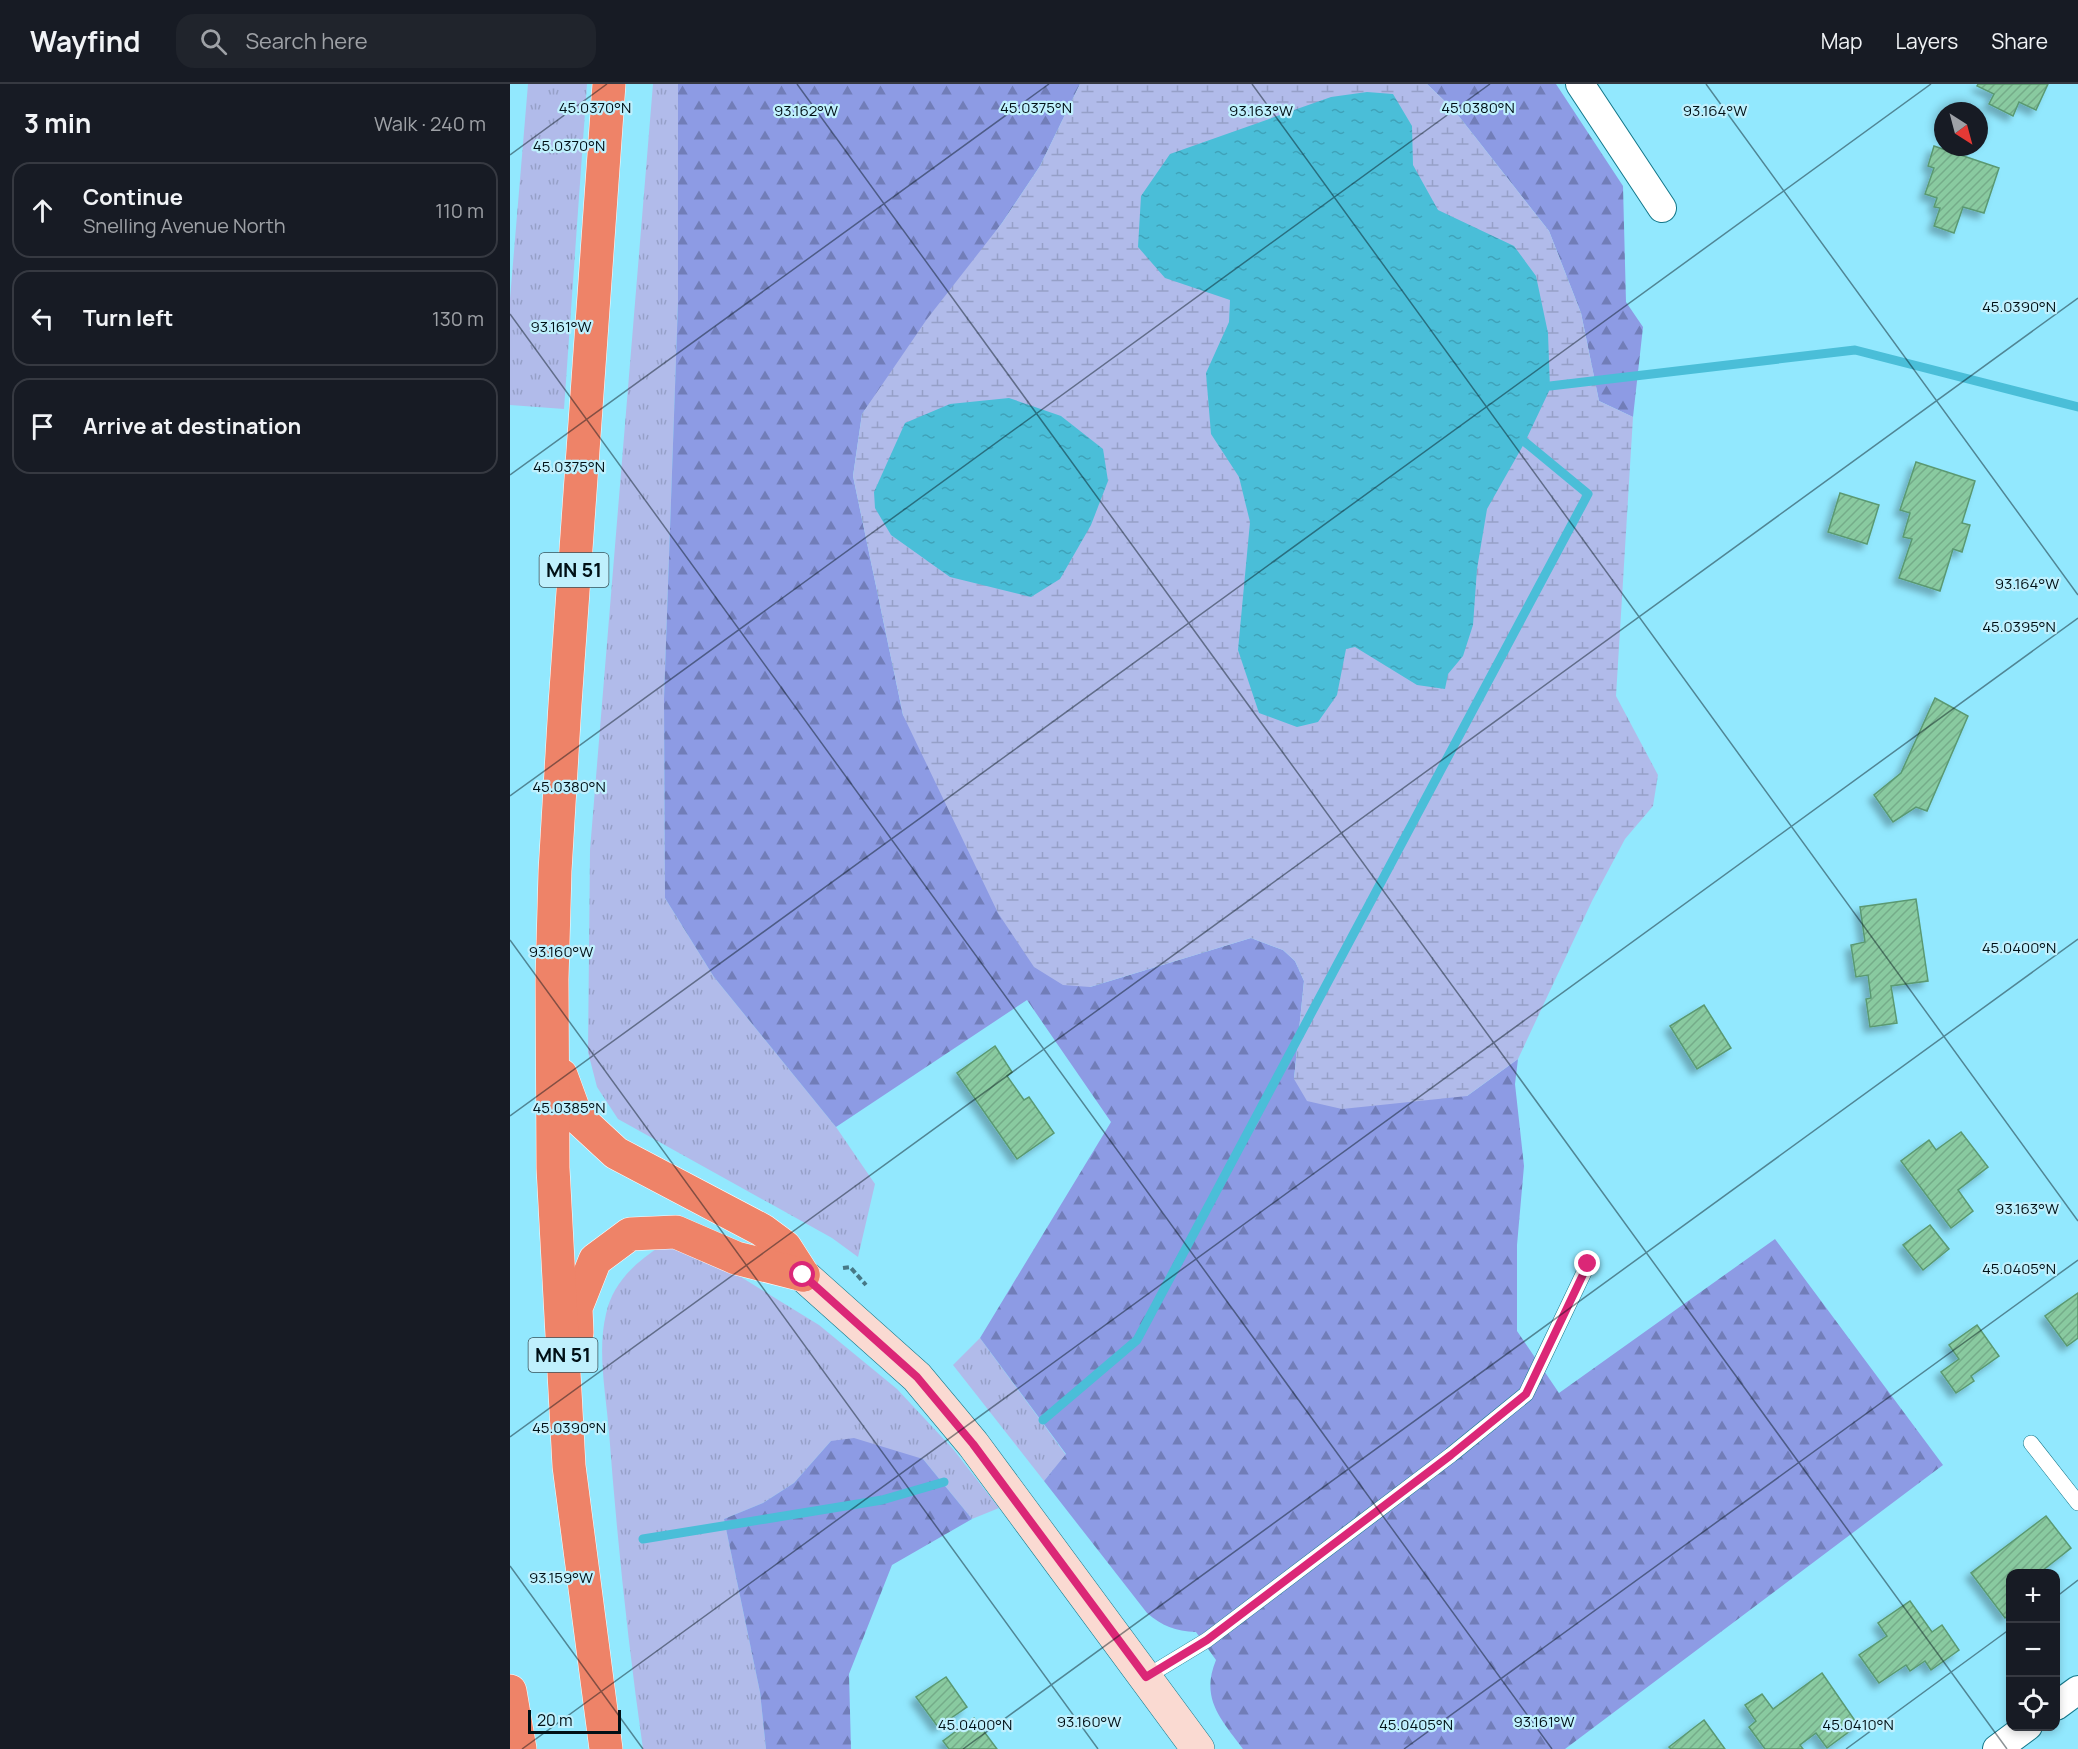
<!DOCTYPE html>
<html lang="en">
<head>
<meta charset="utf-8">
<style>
	body { margin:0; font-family:Manrope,sans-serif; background:#20242c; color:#f1f3f6 }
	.controls { position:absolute; right:18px; bottom:18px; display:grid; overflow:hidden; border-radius:12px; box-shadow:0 3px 9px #0003 }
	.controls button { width:54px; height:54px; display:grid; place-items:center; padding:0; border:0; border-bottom:2px solid #363941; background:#171b24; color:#f1f3f6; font:30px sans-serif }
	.compass { position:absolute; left:1424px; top:18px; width:54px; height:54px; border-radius:50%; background:#171b24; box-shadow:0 3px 9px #0003; rotate:144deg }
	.scale { position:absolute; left:18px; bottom:15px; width:93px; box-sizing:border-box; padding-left:6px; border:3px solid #001016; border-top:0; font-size:16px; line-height:21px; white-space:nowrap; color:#001016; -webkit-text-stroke:4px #bff0fd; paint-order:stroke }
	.stop { position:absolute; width:18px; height:18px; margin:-14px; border:4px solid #db2777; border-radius:50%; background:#fff }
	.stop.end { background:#db2777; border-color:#fff; box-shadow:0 2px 6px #0008 }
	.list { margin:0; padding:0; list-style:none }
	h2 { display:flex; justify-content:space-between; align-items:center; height:78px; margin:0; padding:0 24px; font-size:26px }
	h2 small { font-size:20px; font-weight:400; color:#9ea1a6 }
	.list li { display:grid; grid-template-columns:39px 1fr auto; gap:18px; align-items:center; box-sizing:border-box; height:96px; margin:0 12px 12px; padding:0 12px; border:2px solid #363941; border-radius:18px }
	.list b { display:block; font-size:22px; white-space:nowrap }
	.list p { margin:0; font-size:20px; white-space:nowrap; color:#9ea1a6 }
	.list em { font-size:20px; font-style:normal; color:#9ea1a6 }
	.icon { flex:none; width:33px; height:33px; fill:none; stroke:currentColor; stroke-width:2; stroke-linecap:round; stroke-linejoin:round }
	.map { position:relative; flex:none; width:1568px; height:1665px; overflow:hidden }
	header { display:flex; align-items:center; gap:36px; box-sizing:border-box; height:84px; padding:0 30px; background:#171b24; border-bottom:2px solid #363941 }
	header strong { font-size:28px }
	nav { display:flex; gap:33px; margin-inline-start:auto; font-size:21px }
	.search { width:420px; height:54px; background:#20242c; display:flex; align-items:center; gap:15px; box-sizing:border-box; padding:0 21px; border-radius:18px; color:#9ea1a6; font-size:22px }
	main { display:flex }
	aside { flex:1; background:#171b24 }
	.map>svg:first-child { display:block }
	.grass { fill:url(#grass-tufts) }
	.forest { fill:url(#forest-firs) }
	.wetland { fill:url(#wetland-marsh) }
	.water { fill:url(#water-ripples) }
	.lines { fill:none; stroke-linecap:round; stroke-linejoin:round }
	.stream { stroke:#4abed8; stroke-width:9 }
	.building { fill:url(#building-hatch); stroke:#5a9972; stroke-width:1.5; filter:url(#shadow) }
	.lane-casing { stroke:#13778a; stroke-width:16 }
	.street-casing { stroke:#13778a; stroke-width:30 }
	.secondary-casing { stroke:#13778a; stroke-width:34 }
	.highway-casing { stroke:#fff; stroke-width:34 }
	.path { stroke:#477886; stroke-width:4; stroke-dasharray:6 3; stroke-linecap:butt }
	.lane { stroke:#fff; stroke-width:15 }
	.street { stroke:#fff; stroke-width:28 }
	.secondary { stroke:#fadad2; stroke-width:33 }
	.highway { stroke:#ee8368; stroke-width:33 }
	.route { stroke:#db2777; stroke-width:8 }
	.ticks { fill:none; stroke:#001016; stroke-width:1.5; stroke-opacity:0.45 }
	.labels { text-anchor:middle; stroke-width:4.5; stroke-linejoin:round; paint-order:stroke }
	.shield { fill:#bff0fd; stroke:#39535b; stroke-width:1.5 }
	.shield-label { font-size:20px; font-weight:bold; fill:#001016 }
	.ticks-label { font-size:15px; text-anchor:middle; fill:#001016; stroke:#bff0fd; stroke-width:4.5; stroke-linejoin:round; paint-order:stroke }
</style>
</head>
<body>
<header>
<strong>Wayfind</strong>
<div class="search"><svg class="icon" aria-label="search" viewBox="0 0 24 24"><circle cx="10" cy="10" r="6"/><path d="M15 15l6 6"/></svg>Search here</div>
<nav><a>Map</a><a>Layers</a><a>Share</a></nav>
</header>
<main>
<aside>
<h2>3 min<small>Walk · 240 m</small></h2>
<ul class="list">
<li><svg class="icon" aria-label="ahead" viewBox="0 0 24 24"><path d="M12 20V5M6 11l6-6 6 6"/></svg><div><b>Continue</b><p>Snelling Avenue North</p></div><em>110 m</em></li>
<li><svg class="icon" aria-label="left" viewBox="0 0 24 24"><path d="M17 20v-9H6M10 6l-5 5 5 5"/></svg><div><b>Turn left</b></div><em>130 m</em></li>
<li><svg class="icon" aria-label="arrive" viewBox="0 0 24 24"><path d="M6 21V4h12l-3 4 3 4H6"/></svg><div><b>Arrive at destination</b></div></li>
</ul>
</aside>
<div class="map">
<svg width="1568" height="1665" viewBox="0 0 1568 1665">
	<defs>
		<pattern id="grass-tufts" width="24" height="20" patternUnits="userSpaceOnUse" patternTransform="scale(1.5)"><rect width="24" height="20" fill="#b1bbea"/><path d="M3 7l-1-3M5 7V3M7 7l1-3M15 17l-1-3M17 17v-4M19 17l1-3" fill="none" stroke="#96a0c8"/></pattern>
		<pattern id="forest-firs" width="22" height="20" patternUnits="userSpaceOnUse" patternTransform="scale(1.5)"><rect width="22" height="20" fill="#8d9be4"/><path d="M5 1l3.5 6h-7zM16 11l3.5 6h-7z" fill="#717db8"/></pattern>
		<pattern id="wetland-marsh" width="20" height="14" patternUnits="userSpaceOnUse" patternTransform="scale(1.5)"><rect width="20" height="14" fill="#b1bbea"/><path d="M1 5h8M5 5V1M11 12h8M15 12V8" fill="none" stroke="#96a0c8"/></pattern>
		<pattern id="water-ripples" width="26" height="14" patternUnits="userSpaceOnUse" patternTransform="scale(1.5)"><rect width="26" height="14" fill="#4abed8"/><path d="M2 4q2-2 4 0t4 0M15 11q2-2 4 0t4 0" fill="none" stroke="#3fa2b9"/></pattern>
		<pattern id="building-hatch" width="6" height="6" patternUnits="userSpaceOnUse" patternTransform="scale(1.5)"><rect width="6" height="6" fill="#89caa0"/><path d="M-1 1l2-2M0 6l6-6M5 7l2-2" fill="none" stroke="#74ac89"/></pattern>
		<filter id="shadow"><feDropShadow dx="-5.5" dy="5.5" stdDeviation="3" flood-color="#0004"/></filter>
	</defs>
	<rect width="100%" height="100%" fill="#92e8fe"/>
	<g class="grass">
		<path d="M18 0H77L54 325 0 321V215Z"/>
		<path d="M143 0H168V218L154 615 155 814 204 893 326 1043 365 1100 348 1173 322 1154 108 1035 87 1003 78 968 80 766Z"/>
		<path d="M152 1161 218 1185 309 1241 387 1305 443 1365 489 1424 462 1435 413 1375 321 1357 284 1399 253 1419 214 1435 250 1608 256 1665H133C118 1560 107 1454 99 1348 96 1310 87 1267 96 1230 103 1198 126 1178 152 1161Z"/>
		<path d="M470 1254 556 1371 534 1397 443 1281Z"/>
	</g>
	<g class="forest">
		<path d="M168 0H570L530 82 492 139 352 330 343 392 393 631 580 903 741 854 773 866 785 877 794 897 784 995 957 1012 1008 975 1005 1000 1014 1082 1007 1161V1247L1049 1309 1265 1155 1433 1381 1055 1665H733C711 1635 690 1615 706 1576L686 1548C665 1547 652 1542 637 1529L534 1397 556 1370 470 1254 601 1038 517 916 326 1043 204 893 155 814 154 615 168 218Z"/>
		<path d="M917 0H1046L1113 102 1116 218 1133 243 1123 333 1089 317 1071 229 1039 147 944 26Z"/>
		<path d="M344 1354 413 1375 462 1435 382 1481 339 1590 341 1665H256L250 1608 214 1435 253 1419 284 1399 321 1357Z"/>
	</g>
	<path class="wetland" d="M570 0H917L944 26 1039 147 1071 229 1089 317 1123 333 1106 612 1148 691 1143 722 1115 755 1082 817 1008 975 957 1012 832 1025 797 1017 784 995 794 897 785 877 773 866 741 854 580 903 553 901 524 883 488 829 393 631 343 392 352 330 417 235 492 139 530 82Z"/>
	<g class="water">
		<path d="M857 8 883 10 902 42 903 81 928 126 1004 162 1026 192 1038 249 1040 305 1015 358 977 425 967 485 963 541 953 572 938 590 935 605 907 601 845 563 836 565 827 611 808 638 787 643 749 629 728 566 740 438 729 393 701 350 696 289 719 238 720 216 655 194 628 163 631 112 660 70 821 13Z"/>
		<path d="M499 314 551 332 593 365 598 397 581 441 550 495 521 513 440 493 381 451 365 424 364 408 395 339 440 320Z"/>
	</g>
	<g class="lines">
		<g class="stream">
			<path d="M1040 302 1345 266 1568 323"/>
			<path d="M533 1336 627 1256 1078 410 1015 358"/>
			<path d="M133 1455 372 1416 434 1398"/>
		</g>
	</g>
	<g class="building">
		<path d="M1468 0H1538L1526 26 1509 18 1503 32 1479 20 1484 10 1467 2Z"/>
		<path d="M1424 62 1489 84 1474 129 1453 123 1444 149 1424 142 1430 124 1424 123 1427 114 1415 110 1424 84 1418 82Z"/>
		<path d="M1406 378 1465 397 1452 439 1460 441 1452 468 1443 465 1430 507 1389 494 1402 455 1393 453 1400 429 1390 426Z"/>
		<path d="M1330 409 1369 421 1357 460 1318 448Z"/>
		<path d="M1425 614 1458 632 1417 727 1406 723 1383 738 1364 711 1391 689Z"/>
		<path d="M1406 815 1418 897 1381 902 1387 939 1360 943 1356 915 1361 914 1358 891 1346 893 1341 861 1355 858 1350 823Z"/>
		<path d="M1194 921 1221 964 1187 985 1160 942Z"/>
		<path d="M485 962 502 988 497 992 514 1016 519 1013 544 1049 507 1075 447 989Z"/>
		<path d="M1451 1048 1478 1083 1448 1106 1463 1127 1441 1144 1391 1077 1419 1056 1426 1066Z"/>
		<path d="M1420 1141 1439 1165 1413 1186 1393 1161Z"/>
		<path d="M1568 1209V1254L1557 1262 1535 1232Z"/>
		<path d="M1467 1241 1489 1272 1461 1292 1464 1297 1446 1309 1431 1288 1449 1275 1439 1261Z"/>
		<path d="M1536 1432 1561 1464 1528 1490H1500V1530L1495 1534 1461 1489Z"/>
		<path d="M1400 1517 1422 1548 1432 1541 1449 1566 1421 1586 1415 1577 1400 1587 1396 1581 1369 1599 1349 1571 1377 1552 1368 1539Z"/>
		<path d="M1312 1589 1348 1641 1317 1664 1306 1649 1290 1661 1293 1665H1255L1239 1643 1246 1637 1235 1621 1252 1610 1263 1625Z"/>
		<path d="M436 1593 457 1623 428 1643 406 1613Z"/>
		<path d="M464 1634 487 1665H439L433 1657Z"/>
		<path d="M1194 1636 1215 1665H1161L1159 1663Z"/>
	</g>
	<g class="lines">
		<g class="lane-casing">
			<g id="lane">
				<path d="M1521 1359 1568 1419"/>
				<path d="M636 1593 697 1556 941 1371 1016 1310 1078 1180"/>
			</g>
		</g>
		<g class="street-casing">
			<g id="street">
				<path d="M1070 0 1152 124"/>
				<path d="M1546 1622 1568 1606"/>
				<path d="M1487 1665 1518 1642"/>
			</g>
		</g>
		<g class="secondary-casing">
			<path id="secondary" d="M293 1191 407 1293 463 1360 688 1665"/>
		</g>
		<g class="highway-casing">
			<g id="highway">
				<path d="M51 991 66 1032 106 1069 252 1146 275 1163 293 1191"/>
				<path d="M67 1249 66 1224 85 1176 120 1150 166 1148 226 1174 293 1191"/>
				<path d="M0 1607 10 1665"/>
				<path d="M96 1665 59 1382 43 1084 42 895 45 787 55 620 99 0"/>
			</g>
		</g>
		<path class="path" d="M333 1184 340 1183 356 1201"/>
		<use href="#lane" class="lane"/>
		<use href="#street" class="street"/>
		<use href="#secondary" class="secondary"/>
		<use href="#highway" class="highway"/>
	</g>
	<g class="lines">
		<path class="route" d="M293 1191 407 1293 463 1360 636 1593 697 1556 941 1371 1016 1310 1078 1180"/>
	</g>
	<path class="ticks" d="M287 0 1497 1665M742 0 1568 1137M1196 0 1568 511M0 71 97 0M0 230 1042 1665M0 391 539 0M0 712 980 0M0 856 588 1665M0 1032 1421 0M0 1353 1568 214M0 1482 133 1665M1546 1513 1568 1496M12 1665 1568 534M453 1665 1568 855M894 1665 1568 1176M1336 1665 1500 1545"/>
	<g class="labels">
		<g class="shield">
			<rect x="29.5" y="469" width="69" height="34" rx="4.5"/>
			<rect x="18.5" y="1254" width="69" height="34" rx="4.5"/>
		</g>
		<g class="shield-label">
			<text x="64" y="493">MN 51</text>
			<text x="53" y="1278">MN 51</text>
		</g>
	</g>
	<g class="ticks-label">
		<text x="968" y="29">45.0380°N</text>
		<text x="85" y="29">45.0370°N</text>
		<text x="526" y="29">45.0375°N</text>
		<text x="296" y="32">93.162°W</text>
		<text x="751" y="32">93.163°W</text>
		<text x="1205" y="32">93.164°W</text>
		<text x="59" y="67">45.0370°N</text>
		<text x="1509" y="228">45.0390°N</text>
		<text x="51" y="248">93.161°W</text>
		<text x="59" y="388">45.0375°N</text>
		<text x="1517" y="505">93.164°W</text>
		<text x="1509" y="548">45.0395°N</text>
		<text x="59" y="708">45.0380°N</text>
		<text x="1509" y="869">45.0400°N</text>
		<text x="51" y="873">93.160°W</text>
		<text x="59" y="1029">45.0385°N</text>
		<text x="1517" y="1130">93.163°W</text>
		<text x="1509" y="1190">45.0405°N</text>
		<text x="59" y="1349">45.0390°N</text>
		<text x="51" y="1499">93.159°W</text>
		<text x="579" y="1643">93.160°W</text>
		<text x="1034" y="1643">93.161°W</text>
		<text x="465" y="1646">45.0400°N</text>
		<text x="906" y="1646">45.0405°N</text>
		<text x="1348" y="1646">45.0410°N</text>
	</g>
</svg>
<div class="controls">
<button>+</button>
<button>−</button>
<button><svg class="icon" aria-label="locate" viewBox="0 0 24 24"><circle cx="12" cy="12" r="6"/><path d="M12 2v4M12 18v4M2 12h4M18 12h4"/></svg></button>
</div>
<svg class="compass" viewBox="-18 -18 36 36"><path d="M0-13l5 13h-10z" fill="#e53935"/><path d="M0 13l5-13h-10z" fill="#9ea1a6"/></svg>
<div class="scale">20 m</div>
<div class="stop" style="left:293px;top:1191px"></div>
<div class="stop end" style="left:1078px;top:1180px"></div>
</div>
</main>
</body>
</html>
